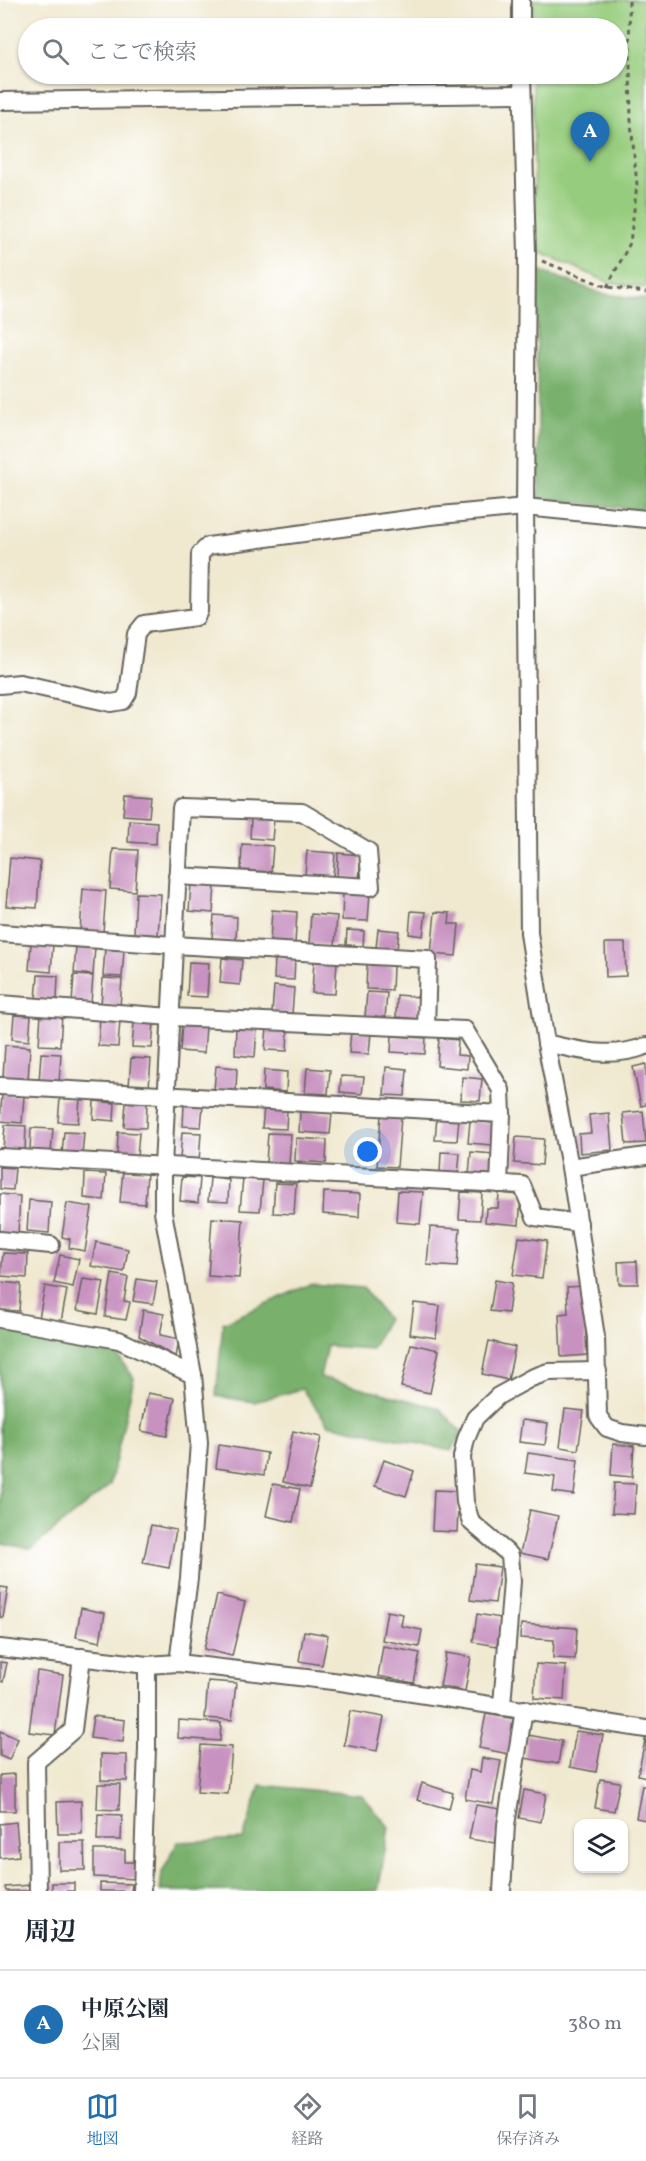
<!DOCTYPE html>
<html lang="ja">
<head>
<meta charset="utf-8">
<style>
	body { margin:0; font-family:Vollkorn,"Noto Serif JP",serif; background:#f2f2f3; color:#1f2937 }
	.controls { position:absolute; right:18px; bottom:18px; display:grid; overflow:hidden; border-radius:12px; box-shadow:0 2px 4px #0004 }
	.controls button { width:54px; height:54px; display:grid; place-items:center; padding:0; border:0; border-bottom:2px solid #e0e1e3; background:#fff; color:#1f2937; font:30px sans-serif }
	.you { position:absolute; left:368px; top:1152px; width:21px; height:21px; margin:-15px; border:4px solid #fff; border-radius:50%; background:#1a73e8; box-shadow:0 0 0 9px #1a73e833 }
	.badge { display:grid; place-items:center; width:39px; height:39px; border-radius:50%; background:#1f6fb2; color:#fff; font-size:20px; font-weight:700 }
	.pin { position:absolute; translate:-50% -50px; filter:drop-shadow(0 2px 3px #0008) }
	.pin::after { content:''; position:absolute; top:32px; width:21px; height:18px; background:inherit; clip-path:polygon(0 0,100% 0,50% 100%) }
	.list { margin:0; padding:0; list-style:none }
	h2 { display:flex; justify-content:space-between; align-items:center; height:78px; margin:0; padding:0 24px; font-size:26px }
	h2 small { font-size:20px; font-weight:400; color:#747a83 }
	.list li { display:grid; grid-template-columns:39px 1fr auto; gap:18px; align-items:center; box-sizing:border-box; height:108px; padding:0 24px; border-top:2px solid #e0e1e3 }
	.list b { display:block; font-size:22px; white-space:nowrap }
	.list p { margin:0; font-size:20px; white-space:nowrap; color:#747a83 }
	.list em { font-size:20px; font-style:normal; color:#747a83 }
	.icon { flex:none; width:33px; height:33px; fill:none; stroke:currentColor; stroke-width:2; stroke-linecap:round; stroke-linejoin:round }
	.map { position:relative; flex:none; width:646px; height:1891px; overflow:hidden }
	.search { position:absolute; background:#fff; box-shadow:0 2px 4px #0004; left:18px; right:18px; top:18px; height:66px; display:flex; align-items:center; gap:15px; box-sizing:border-box; padding:0 21px; border-radius:33px; color:#747a83; font-size:22px }
	.sheet { height:186px; background:#fff }
	nav { display:flex; justify-content:space-around; align-items:center; box-sizing:border-box; height:84px; border-top:2px solid #e0e1e3; background:#fff; font-size:16px; color:#747a83 }
	nav a { display:grid; justify-items:center; gap:3px }
	nav .on { color:#1f6fb2 }
	.map>svg:first-child { display:block }
	.green { fill:#96cc7d; stroke:#59744c; stroke-width:1.5 }
	.forest { fill:#78b06c; stroke:#4a6644; stroke-width:1.5 }
	.building { fill:#c792c0 }
	.lines { fill:none; stroke-linecap:round; stroke-linejoin:round }
	.minor-casing { stroke:#66645b; stroke-width:20 }
	.path { stroke:#66645b; stroke-width:3; stroke-dasharray:4.5 4.5; stroke-linecap:butt }
	.minor { stroke:#fff; stroke-width:16 }
</style>
</head>
<body>
<div class="map">
<svg width="646" height="1891" viewBox="0 0 646 1891">
	<rect width="100%" height="100%" fill="#fff"/>
	<filter id="ink" filterUnits="userSpaceOnUse"><feTurbulence type="fractalNoise" baseFrequency=".0167" numOctaves="2"/><feDisplacementMap in="SourceGraphic" scale="12" xChannelSelector="R" yChannelSelector="G"/><feConvolveMatrix kernelMatrix="1 2 1 2 8 2 1 2 1" color-interpolation-filters="sRGB"/></filter>
	<filter id="wash" filterUnits="userSpaceOnUse"><feTurbulence type="fractalNoise" baseFrequency=".008" numOctaves="4" result="noise"/><feDisplacementMap in="SourceGraphic" scale="24" xChannelSelector="R" yChannelSelector="G"/><feGaussianBlur stdDeviation="1.35" result="paint"/><feColorMatrix in="noise" values="0 0 0 0 0 0 0 0 0 0 0 0 0 0 0 0 0 1.4 0 .05"/><feComposite in="paint" operator="in"/></filter>
	<g filter="url(#wash)">
		<rect width="100%" height="100%" fill="#f0e9d0"/>
		<path class="green" d="M532 0H646V288L608 282 535 250 533 74H618V28H533Z"/>
		<g class="forest">
			<path d="M536 269 603 294 646 299V502L640 510 539 498Z"/>
			<path d="M310 1284 363 1288 387 1319 372 1349 327 1346 320 1377 439 1408 462 1432 451 1451 328 1424 302 1389 254 1402 216 1396 223 1323Z"/>
			<path d="M0 1330 115 1352 134 1378 110 1485 31 1549 0 1543Z"/>
			<path d="M260 1785 362 1795 389 1827 378 1891H160L162 1872 178 1842 243 1839Z"/>
		</g>
		<g id="blocks">
			<g class="building">
				<path d="M125 794 151 796 149 817 123 815Z"/>
				<path d="M251 818 274 819 272 840 250 838Z"/>
				<path d="M129 820 157 822 156 844 128 842Z"/>
				<path d="M242 844 273 846 271 872 241 870Z"/>
				<path d="M113 849 138 850 135 891 110 889Z"/>
				<path d="M307 851 335 853 333 877 305 875Z"/>
				<path d="M338 853 361 855 359 879 337 877Z"/>
				<path d="M10 858 40 861 37 908 6 906Z"/>
				<path d="M191 884 215 885 213 913 189 911Z"/>
				<path d="M83 889 106 891 103 933 80 932Z"/>
				<path d="M343 891 370 893 368 921 342 920Z"/>
				<path d="M136 893 161 894 158 935 134 933Z"/>
				<path d="M272 910 297 912 295 944 270 942Z"/>
				<path d="M411 911 426 912 423 936 409 934Z"/>
				<path d="M435 912 450 913 449 924H459L456 956 431 954Z"/>
				<path d="M311 914 337 916 335 946 309 944Z"/>
				<path d="M214 915 237 917 236 941 212 939Z"/>
				<path d="M378 929 399 931 397 950 376 948Z"/>
				<path d="M347 930 364 931 363 946 346 945Z"/>
				<path d="M31 943 53 944 51 972 29 970Z"/>
				<path d="M605 943H625L626 976 606 977Z"/>
				<path d="M76 946 95 947 93 975 74 973Z"/>
				<path d="M105 948 124 950 122 977 103 976Z"/>
				<path d="M275 956 295 958 294 980 274 979Z"/>
				<path d="M222 958 242 960 240 985 220 983Z"/>
				<path d="M314 960 337 962 335 994 312 993Z"/>
				<path d="M189 962 209 963 207 997 187 996Z"/>
				<path d="M367 964 393 966 392 990 366 989Z"/>
				<path d="M38 975 58 976 57 1000 36 999Z"/>
				<path d="M74 975 93 976 91 1004 72 1003Z"/>
				<path d="M103 978 122 979 120 1007 101 1005Z"/>
				<path d="M274 986 294 988 292 1014 272 1013Z"/>
				<path d="M367 992 387 993 385 1019 365 1017Z"/>
				<path d="M397 995 419 997 418 1019 396 1017Z"/>
				<path d="M41 1013 62 1015 60 1046 39 1045Z"/>
				<path d="M14 1015 31 1016 29 1041 12 1039Z"/>
				<path d="M100 1018 120 1020 118 1047 98 1046Z"/>
				<path d="M134 1023 154 1024 152 1048 132 1047Z"/>
				<path d="M182 1024 206 1026 204 1053 180 1051Z"/>
				<path d="M236 1027 257 1028 255 1057 235 1055Z"/>
				<path d="M267 1027 288 1029 287 1051 265 1050Z"/>
				<path d="M351 1031 371 1032 369 1054 349 1053Z"/>
				<path d="M392 1036 426 1038 425 1054 391 1052Z"/>
				<path d="M439 1038 458 1040 457 1055 468 1056 467 1069 437 1066Z"/>
				<path d="M5 1045 30 1047 28 1080 3 1078Z"/>
				<path d="M41 1053 61 1054 59 1083 39 1082Z"/>
				<path d="M131 1058 151 1059 149 1088 129 1087Z"/>
				<path d="M646 1064V1105L641 1106 633 1067Z"/>
				<path d="M216 1066 237 1068 236 1091 214 1090Z"/>
				<path d="M386 1067 407 1069 405 1096 384 1095Z"/>
				<path d="M307 1068 330 1070 328 1094 305 1093Z"/>
				<path d="M264 1070 287 1072 286 1092 263 1090Z"/>
				<path d="M341 1076 364 1077 362 1094 340 1092Z"/>
				<path d="M462 1077 482 1079 480 1101 461 1100Z"/>
				<path d="M2 1094 24 1096 22 1123 0 1121Z"/>
				<path d="M60 1098 80 1099 78 1123 58 1122Z"/>
				<path d="M94 1101 115 1103 114 1121 93 1119Z"/>
				<path d="M126 1102 147 1103 146 1128 124 1127Z"/>
				<path d="M184 1105 203 1106 201 1127 183 1126Z"/>
				<path d="M264 1107 287 1109 286 1129 262 1128Z"/>
				<path d="M300 1111 332 1113 330 1134 299 1132Z"/>
				<path d="M643 1111 646 1143 626 1144 623 1113Z"/>
				<path d="M609 1113 612 1150 580 1153 579 1134 591 1133 589 1115Z"/>
				<path d="M381 1115 401 1117 397 1167 377 1166Z"/>
				<path d="M437 1116 459 1118 457 1141 435 1140Z"/>
				<path d="M470 1121 494 1123 493 1145 468 1143Z"/>
				<path d="M5 1125 26 1126 25 1151 3 1150Z"/>
				<path d="M31 1128 53 1129 51 1153 30 1151Z"/>
				<path d="M64 1132 84 1133 82 1156 62 1154Z"/>
				<path d="M118 1132 139 1133 137 1157 117 1156Z"/>
				<path d="M182 1132 201 1133 199 1161 180 1159Z"/>
				<path d="M268 1133 291 1134 289 1165 266 1163Z"/>
				<path d="M516 1137 544 1139 542 1165 514 1163Z"/>
				<path d="M296 1138 327 1140 326 1163 295 1161Z"/>
				<path d="M441 1152 460 1153 458 1176 440 1174Z"/>
				<path d="M471 1152 493 1154 491 1176 469 1175Z"/>
				<path d="M0 1167 15 1168 13 1190 0 1189Z"/>
				<path d="M123 1170 147 1172 145 1204 120 1202Z"/>
				<path d="M85 1173 106 1174 104 1200 84 1198Z"/>
				<path d="M182 1177 200 1178 198 1203 180 1201Z"/>
				<path d="M210 1178 229 1180 228 1202 208 1201Z"/>
				<path d="M243 1178 263 1180 260 1211 240 1210Z"/>
				<path d="M275 1183 296 1184 294 1214 273 1213Z"/>
				<path d="M398 1191 423 1192 420 1224 396 1222Z"/>
				<path d="M324 1192 360 1194 359 1217 323 1214Z"/>
				<path d="M461 1192 482 1193 480 1220 459 1219Z"/>
				<path d="M499 1193 521 1195 519 1225 485 1222 486 1208H498Z"/>
				<path d="M0 1194 20 1196 18 1235 0 1234Z"/>
				<path d="M29 1200 51 1202 49 1233 27 1231Z"/>
				<path d="M67 1203 92 1207 85 1251 69 1248 70 1239 62 1237Z"/>
				<path d="M212 1218 243 1220 239 1278 208 1276Z"/>
				<path d="M430 1227 460 1229 457 1267 427 1265Z"/>
				<path d="M519 1237 547 1241 542 1278 513 1275Z"/>
				<path d="M96 1242 128 1249 124 1272 91 1266Z"/>
				<path d="M3 1253 28 1254 27 1278 1 1276Z"/>
				<path d="M60 1255 79 1259 73 1287 54 1283Z"/>
				<path d="M637 1261 638 1284H619L618 1262Z"/>
				<path d="M112 1274 128 1277 124 1301 130 1302 126 1320 105 1317Z"/>
				<path d="M83 1279 104 1282 98 1314 77 1310Z"/>
				<path d="M137 1279 157 1282 153 1304 133 1301Z"/>
				<path d="M495 1280 512 1283 508 1313 490 1311Z"/>
				<path d="M0 1282 21 1284 19 1311 0 1310Z"/>
				<path d="M45 1286 67 1290 61 1322 39 1318Z"/>
				<path d="M583 1286 587 1355 561 1357 559 1314 568 1313 567 1287Z"/>
				<path d="M414 1303 440 1306 436 1338 410 1334Z"/>
				<path d="M143 1310 164 1314 160 1335 179 1339 176 1357 139 1336Z"/>
				<path d="M489 1341 515 1347 508 1380 482 1374Z"/>
				<path d="M411 1344 439 1350 430 1393 401 1387Z"/>
				<path d="M148 1393 175 1398 167 1436 141 1431Z"/>
				<path d="M565 1409 584 1411 578 1450 560 1447Z"/>
				<path d="M522 1420 548 1423 545 1445 519 1442Z"/>
				<path d="M293 1431 321 1437 310 1488 283 1482Z"/>
				<path d="M613 1444 634 1446 632 1477 611 1475Z"/>
				<path d="M219 1445 267 1453 264 1475 216 1468Z"/>
				<path d="M528 1453 578 1460 574 1495 553 1492 555 1477 525 1473Z"/>
				<path d="M384 1460 414 1471 406 1496 375 1486Z"/>
				<path d="M614 1483 636 1484 634 1514 612 1513Z"/>
				<path d="M273 1484 300 1489 293 1522 266 1516Z"/>
				<path d="M434 1490 459 1491 457 1532 432 1531Z"/>
				<path d="M530 1510 558 1516 548 1559 520 1553Z"/>
				<path d="M151 1525 176 1530 169 1568 143 1563Z"/>
				<path d="M475 1564 500 1567 495 1603 470 1600Z"/>
				<path d="M0 1587 8 1588 3 1618 0 1617Z"/>
				<path d="M217 1595 245 1602 232 1656 204 1649Z"/>
				<path d="M81 1608 105 1613 100 1642 76 1637Z"/>
				<path d="M387 1611 403 1614 401 1626 422 1630 419 1647 382 1640Z"/>
				<path d="M477 1614 501 1618 497 1646 473 1642Z"/>
				<path d="M521 1624 577 1628 575 1659 553 1658 554 1640 520 1638Z"/>
				<path d="M304 1631 328 1635 322 1665 299 1661Z"/>
				<path d="M383 1646 420 1653 414 1683 378 1676Z"/>
				<path d="M446 1653 471 1657 465 1691 440 1686Z"/>
				<path d="M0 1662 7 1663 3 1682 0 1681Z"/>
				<path d="M536 1664 566 1666 564 1700 534 1698Z"/>
				<path d="M37 1671 63 1675 55 1735 29 1732Z"/>
				<path d="M208 1681 236 1683 232 1720 205 1718Z"/>
				<path d="M350 1711 384 1717 377 1751 344 1745Z"/>
				<path d="M486 1714 516 1719 509 1754 479 1748Z"/>
				<path d="M93 1716 125 1720 123 1742 90 1738Z"/>
				<path d="M179 1720 221 1723 220 1741 178 1738Z"/>
				<path d="M0 1731 18 1739 9 1760 0 1756Z"/>
				<path d="M576 1731 603 1735 596 1772 570 1767Z"/>
				<path d="M528 1735 562 1741 558 1764 524 1758Z"/>
				<path d="M645 1740H646V1777L638 1775Z"/>
				<path d="M201 1745 232 1747 228 1794 197 1792Z"/>
				<path d="M101 1754 127 1755V1781L101 1780Z"/>
				<path d="M482 1758 501 1761 493 1804 465 1799 470 1770 480 1772Z"/>
				<path d="M15 1774V1811H0V1775Z"/>
				<path d="M600 1779 620 1782 614 1811 595 1808Z"/>
				<path d="M422 1783 453 1793 449 1809 417 1800Z"/>
				<path d="M98 1784H120L119 1810 97 1809Z"/>
				<path d="M642 1786H646V1820L636 1818Z"/>
				<path d="M524 1790 546 1794 541 1822 519 1818Z"/>
				<path d="M81 1801 82 1834H58L57 1802Z"/>
				<path d="M476 1805 501 1809 495 1843 469 1839Z"/>
				<path d="M98 1814 122 1815 121 1840H97Z"/>
				<path d="M16 1822 19 1856 0 1858V1824Z"/>
				<path d="M59 1842H84L85 1870H59Z"/>
				<path d="M94 1850H125V1862H136L135 1879 94 1877Z"/>
				<rect x="52" y="1883" width="22" height="8"/>
				<path d="M100 1883 132 1884 131 1891H100Z"/>
				<path d="M30 1885V1891H6L5 1887Z"/>
			</g>
		</g>
	</g>
	<g filter="url(#ink)">
		<use href="#blocks" fill-opacity="0" stroke="#66645b" stroke-width="1.5"/>
		<g class="lines">
			<g class="minor-casing">
				<g id="minor">
					<path d="M521 0V28"/>
					<path d="M522 74 527 253 525 507 529 933 546 1043 570 1167 596 1337 598 1416 607 1428 622 1433 646 1436"/>
					<path d="M0 101 522 94"/>
					<path d="M0 685 20 683 111 703 123 701 128 693 136 634 144 624 196 617 199 611 200 554 208 546 430 516 525 507 646 519"/>
					<path d="M177 876 371 887 368 851 302 812 181 808 163 1166V1212L193 1375 199 1443 189 1578 178 1663"/>
					<path d="M0 933 174 945 428 959 426 1028"/>
					<path d="M0 1004 171 1017 465 1030 501 1090 502 1114"/>
					<path d="M546 1043C581 1051 611 1059 646 1046"/>
					<path d="M0 1086 502 1114 499 1184"/>
					<path d="M0 1157 522 1185 535 1217 579 1223"/>
					<path d="M570 1167 646 1156"/>
					<path d="M0 1240 51 1245"/>
					<path d="M0 1319 119 1340 193 1375"/>
					<path d="M0 1648 147 1665 178 1663 341 1682 646 1729"/>
					<path d="M502 1705 512 1581 510 1555 471 1522 465 1502 462 1457 466 1439 475 1418 498 1396 531 1378 548 1372 598 1371"/>
					<path d="M38 1891 36 1762 73 1730 82 1657"/>
					<path d="M142 1891 147 1748V1665"/>
					<path d="M502 1891 506 1825 524 1709"/>
				</g>
			</g>
			<g class="path">
				<path d="M542 261 607 287 646 292"/>
				<path d="M607 287 630 243 637 185 631 123 629 0"/>
			</g>
			<use href="#minor" class="minor"/>
		</g>
	</g>
</svg>
<div class="controls">
<button><svg class="icon" aria-label="layers" viewBox="0 0 24 24"><path d="M12 4l9 5-9 5-9-5zM3 14l9 5 9-5"/></svg></button>
</div>
<div class="you"></div>
<div class="pin badge" style="left:590px;top:162px">A</div>
<div class="search"><svg class="icon" aria-label="search" viewBox="0 0 24 24"><circle cx="10" cy="10" r="6"/><path d="M15 15l6 6"/></svg>ここで検索</div>
</div>
<section class="sheet">
<h2>周辺<small></small></h2>
<ul class="list">
<li><span class="badge">A</span><div><b>中原公園</b><p>公園</p></div><em>380 m</em></li>
</ul>
</section>
<nav>
<a class="on"><svg class="icon" aria-label="map" viewBox="0 0 24 24"><path d="M3 6l6-2 6 2 6-2v14l-6 2-6-2-6 2zM9 4v14M15 6v14"/></svg>地図</a>
<a><svg class="icon" aria-label="directions" viewBox="0 0 24 24"><path d="M12 3l9 9-9 9-9-9zM9 14v-3h6M13 9l2 2-2 2"/></svg>経路</a>
<a><svg class="icon" aria-label="saved" viewBox="0 0 24 24"><path d="M7 4h10v16l-5-4-5 4z"/></svg>保存済み</a>
</nav>
</body>
</html>
